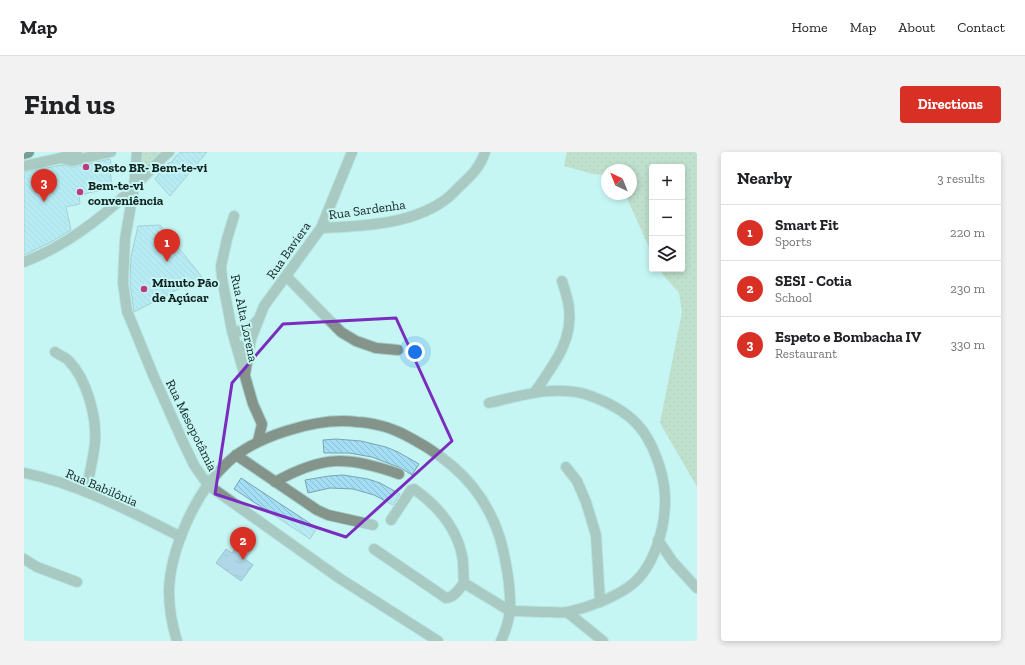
<!DOCTYPE html>
<html lang="en">
<head>
<meta charset="utf-8">
<style>
	body { margin:0; font-family:"Zilla Slab",serif; background:#f2f2f2; color:#202124 }
	.controls { position:absolute; right:12px; top:12px; display:grid; overflow:hidden; border-radius:4px; box-shadow:0 2px 6px #0003 }
	.controls button { width:36px; height:36px; display:grid; place-items:center; padding:0; border:0; border-bottom:1px solid #e0e0e0; background:#fff; color:#202124; font:20px sans-serif }
	.compass { position:absolute; left:577px; top:12px; width:36px; height:36px; border-radius:50%; background:#fff; box-shadow:0 2px 6px #0003; rotate:317deg }
	.you { position:absolute; left:391px; top:200px; width:14px; height:14px; margin:-10px; border:3px solid #fff; border-radius:50%; background:#1a73e8; box-shadow:0 0 0 6px #1a73e833 }
	.badge { display:grid; place-items:center; width:26px; height:26px; border-radius:50%; background:#d93025; color:#fff; font-size:13px; font-weight:700 }
	.pin { position:absolute; translate:-50% -33px; filter:drop-shadow(0 1px 2px #0008) }
	.pin::after { content:''; position:absolute; top:21px; width:14px; height:12px; background:inherit; clip-path:polygon(0 0,100% 0,50% 100%) }
	.list { margin:0; padding:0; list-style:none }
	h2 { display:flex; justify-content:space-between; align-items:center; height:52px; margin:0; padding:0 16px; font-size:17px }
	h2 small { font-size:13px; font-weight:400; color:#757577 }
	.list li { display:grid; grid-template-columns:26px 1fr auto; gap:12px; align-items:center; box-sizing:border-box; height:56px; padding:0 16px; border-top:1px solid #e0e0e0 }
	.list b { display:block; font-size:15px; white-space:nowrap }
	.list p { margin:0; font-size:13px; white-space:nowrap; color:#757577 }
	.list em { font-size:13px; font-style:normal; color:#757577 }
	.icon { flex:none; width:22px; height:22px; fill:none; stroke:currentColor; stroke-width:2; stroke-linecap:round; stroke-linejoin:round }
	.map { position:relative; flex:none; width:673px; height:489px; overflow:hidden; border-radius:4px }
	header { display:flex; align-items:center; gap:24px; box-sizing:border-box; height:56px; padding:0 20px; background:#fff; border-bottom:1px solid #e0e0e0 }
	header strong { font-size:19px }
	nav { display:flex; gap:22px; margin-inline-start:auto; font-size:14px }
	.intro { display:flex; align-items:center; justify-content:space-between; box-sizing:border-box; height:96px; padding:0 24px }
	h1 { margin:0; font-size:28px }
	.button { padding:10px 18px; border-radius:4px; background:#d93025; color:#fff; font-size:14px; font-weight:700 }
	main { display:flex; gap:24px; padding:0 24px }
	aside { flex:1; background:#fff; border-radius:4px; box-shadow:0 2px 6px #0003 }
	.map>svg:first-child { display:block }
	.park { fill:url(#park-dots) }
	.water { fill:url(#water-ripples); stroke:#6c86a2 }
	.building { fill:url(#building-back-hatch); stroke:#7aa3b2 }
	.lines { fill:none; stroke-linecap:round; stroke-linejoin:round }
	.minor-casing { stroke:#a5d0cd; stroke-width:12 }
	.highway-casing { stroke:#a5d0cd; stroke-width:14 }
	.minor { stroke:#85948a; stroke-width:10 }
	.highway { stroke:#143423; stroke-width:12 }
	.marked { fill:none; stroke:#7b2cbf; stroke-width:3; stroke-linejoin:round }
	.poi-dot { fill:#be397d; stroke:#c6f6f3; stroke-width:1.5 }
	.labels { text-anchor:middle; stroke-width:4; stroke-linejoin:round; paint-order:stroke }
	.poi-label { font-size:13px; font-weight:bold; fill:#102321; stroke:#c6f6f3; text-anchor:start }
	.street-label { font-size:13px; fill:#102321; stroke:#c6f6f3 }
</style>
</head>
<body>
<header>
<strong>Map</strong>
<nav><a>Home</a><a>Map</a><a>About</a><a>Contact</a></nav>
</header>
<div class="intro"><h1>Find us</h1><a class="button">Directions</a></div>
<main>
<div class="map">
<svg width="673" height="489" viewBox="0 0 673 489">
	<defs>
		<pattern id="park-dots" width="8" height="8" patternUnits="userSpaceOnUse"><rect width="8" height="8" fill="#b6c69e"/><path d="M2 2h.1M6 6h.1" fill="none" stroke="#9baa88" stroke-width="1.8" stroke-linecap="round"/></pattern>
		<pattern id="water-ripples" width="26" height="14" patternUnits="userSpaceOnUse"><rect width="26" height="14" fill="#93b1d9"/><path d="M2 4q2-2 4 0t4 0M15 11q2-2 4 0t4 0" fill="none" stroke="#7790b0"/></pattern>
		<pattern id="building-back-hatch" width="6" height="6" patternUnits="userSpaceOnUse"><rect width="6" height="6" fill="#a4def4"/><path d="M-1 5l2 2M0 0l6 6M5-1l2 2" fill="none" stroke="#8cbed1"/></pattern>
	</defs>
	<rect width="100%" height="100%" fill="#c6f6f3"/>
	<g class="park">
		<path d="M116 0H142L117 26 113 17Z"/>
		<path d="M543 0H673V335L636 271 658 160 655 141 639 123 636 117H658V15H628V102L601 42H607V18H583V23L569 22 540 14Z"/>
	</g>
	<path class="water" d="M218 388 229 396 221 407 229 413 217 429 192 411 202 397 208 401Z"/>
	<g class="building">
		<path d="M157 0H183L146 44 131 27 143 12 148 10 151 5Z"/>
		<path d="M86 7 88 17H86L88 36 55 43 56 52 42 55 47 78 27 90 0 103V20L33 14 38 13 49 15Z"/>
		<path d="M136 73 178 125 110 160 106 131 107 105 114 74Z"/>
		<path d="M312 287 337 289 362 295 374 300 395 312 388 323 377 316 348 305 325 301H300L299 288Z"/>
		<path d="M319 323 344 327 356 331 376 342 369 353 350 343 329 337 306 336 284 341 281 328 305 324Z"/>
		<path d="M217 326 293 376 286 387 210 337Z"/>
	</g>
	<g class="lines">
		<g class="minor-casing">
			<g id="minor">
				<path d="M113 0 110 35 101 87 99 131 103 159 130 225 159 290 170 313 184 333 315 426 414 489"/>
				<path d="M37 6 48 9 87 0"/>
				<path d="M0 14 37 6 53 0"/>
				<path d="M210 64 203 87 197 114 198 126 208 179 229 252 238 272 234 289"/>
				<path d="M297 76C337 74 384 73 418 50 425 46 431 39 436 34 447 24 457 14 461 0"/>
				<path d="M0 110C42 94 78 66 110 35 122 23 132 11 145 0"/>
				<path d="M262 124 317 180 332 189 352 196 374 198"/>
				<path d="M208 179C222 180 224 178 234 168"/>
				<path d="M214 198 227 187 240 154 297 76 328 0"/>
				<path d="M31 200C35 203 41 205 44 208 63 227 73 265 71 291 69 308 65 324 62 340"/>
				<path d="M221 222 227 187"/>
				<path d="M511 240C529 213 549 190 545 156 544 147 541 138 538 129"/>
				<path d="M465 251C495 244 530 233 561 242 579 248 600 258 613 272 629 289 640 321 641 344 642 375 630 419 603 436 587 447 562 456 544 460 538 461 531 460 526 460 512 460 499 459 486 459"/>
				<path d="M212 303 293 358 304 363 349 373"/>
				<path d="M542 315 553 329 562 350 572 383 576 450"/>
				<path d="M0 321C55 332 106 359 157 385"/>
				<path d="M251 330C299 303 324 304 375 322"/>
				<path d="M634 388 649 410 673 436"/>
				<path d="M350 397 422 446C430 446 435 437 440 431 439 422 440 412 438 403 432 375 414 354 390 337L387 338 367 368"/>
				<path d="M0 407 13 415 53 430"/>
				<path d="M440 431 486 459"/>
				<path d="M543 460 579 489"/>
				<path d="M153 489C148 473 145 456 145 439 146 398 172 339 203 311 231 284 294 265 333 270 342 270 350 272 358 274 375 278 390 288 404 296 440 319 463 346 476 386 482 407 487 437 486 458 485 468 481 480 477 489"/>
			</g>
		</g>
		<g class="highway-casing">
			<path id="highway" d="M0 1 4 0"/>
		</g>
		<use href="#minor" class="minor"/>
		<use href="#highway" class="highway"/>
	</g>
	<path d="M0 0H673V489H0ZM372 166 428 289 322 385 191 342 208 231 259 172Z" fill="#c6f6f3" fill-opacity=".55" fill-rule="evenodd"/>
	<path class="marked" d="M372 166 428 289 322 385 191 342 208 231 259 172Z"/>
	<g class="poi-dot">
		<circle cx="62" cy="15" r="4"/>
		<circle cx="56" cy="40" r="4"/>
		<circle cx="120" cy="137" r="4"/>
	</g>
	<g class="labels">
		<g class="poi-label">
			<text x="70" y="20">Posto BR- Bem-te-vi</text>
			<text x="64" y="38">Bem-te-vi<tspan x="64" dy="15">conveniência</tspan></text>
			<text x="128" y="135">Minuto Pão<tspan x="128" dy="15">de Açúcar</tspan></text>
		</g>
		<g class="street-label">
			<text transform="translate(343 57) rotate(-8)" y="5">Rua Sardenha</text>
			<text transform="translate(264 98) rotate(-55)" y="5">Rua Baviera</text>
			<text transform="translate(221 166) rotate(78)" y="5">Rua Alta Lorena</text>
			<text transform="translate(168 273) rotate(64)" y="5">Rua Mesopotâmia</text>
			<text transform="translate(78 335) rotate(23)" y="5">Rua Babilônia</text>
		</g>
	</g>
</svg>
<div class="controls">
<button>+</button>
<button>−</button>
<button><svg class="icon" aria-label="layers" viewBox="0 0 24 24"><path d="M12 4l9 5-9 5-9-5zM3 14l9 5 9-5"/></svg></button>
</div>
<svg class="compass" viewBox="-18 -18 36 36"><path d="M0-13l5 13h-10z" fill="#e53935"/><path d="M0 13l5-13h-10z" fill="#757577"/></svg>
<div class="you"></div>
<div class="pin badge" style="left:143px;top:110px">1</div>
<div class="pin badge" style="left:219px;top:408px">2</div>
<div class="pin badge" style="left:20px;top:50px">3</div>
</div>
<aside>
<h2>Nearby<small>3 results</small></h2>
<ul class="list">
<li><span class="badge">1</span><div><b>Smart Fit</b><p>Sports</p></div><em>220 m</em></li>
<li><span class="badge">2</span><div><b>SESI - Cotia</b><p>School</p></div><em>230 m</em></li>
<li><span class="badge">3</span><div><b>Espeto e Bombacha IV</b><p>Restaurant</p></div><em>330 m</em></li>
</ul>
</aside>
</main>
</body>
</html>
